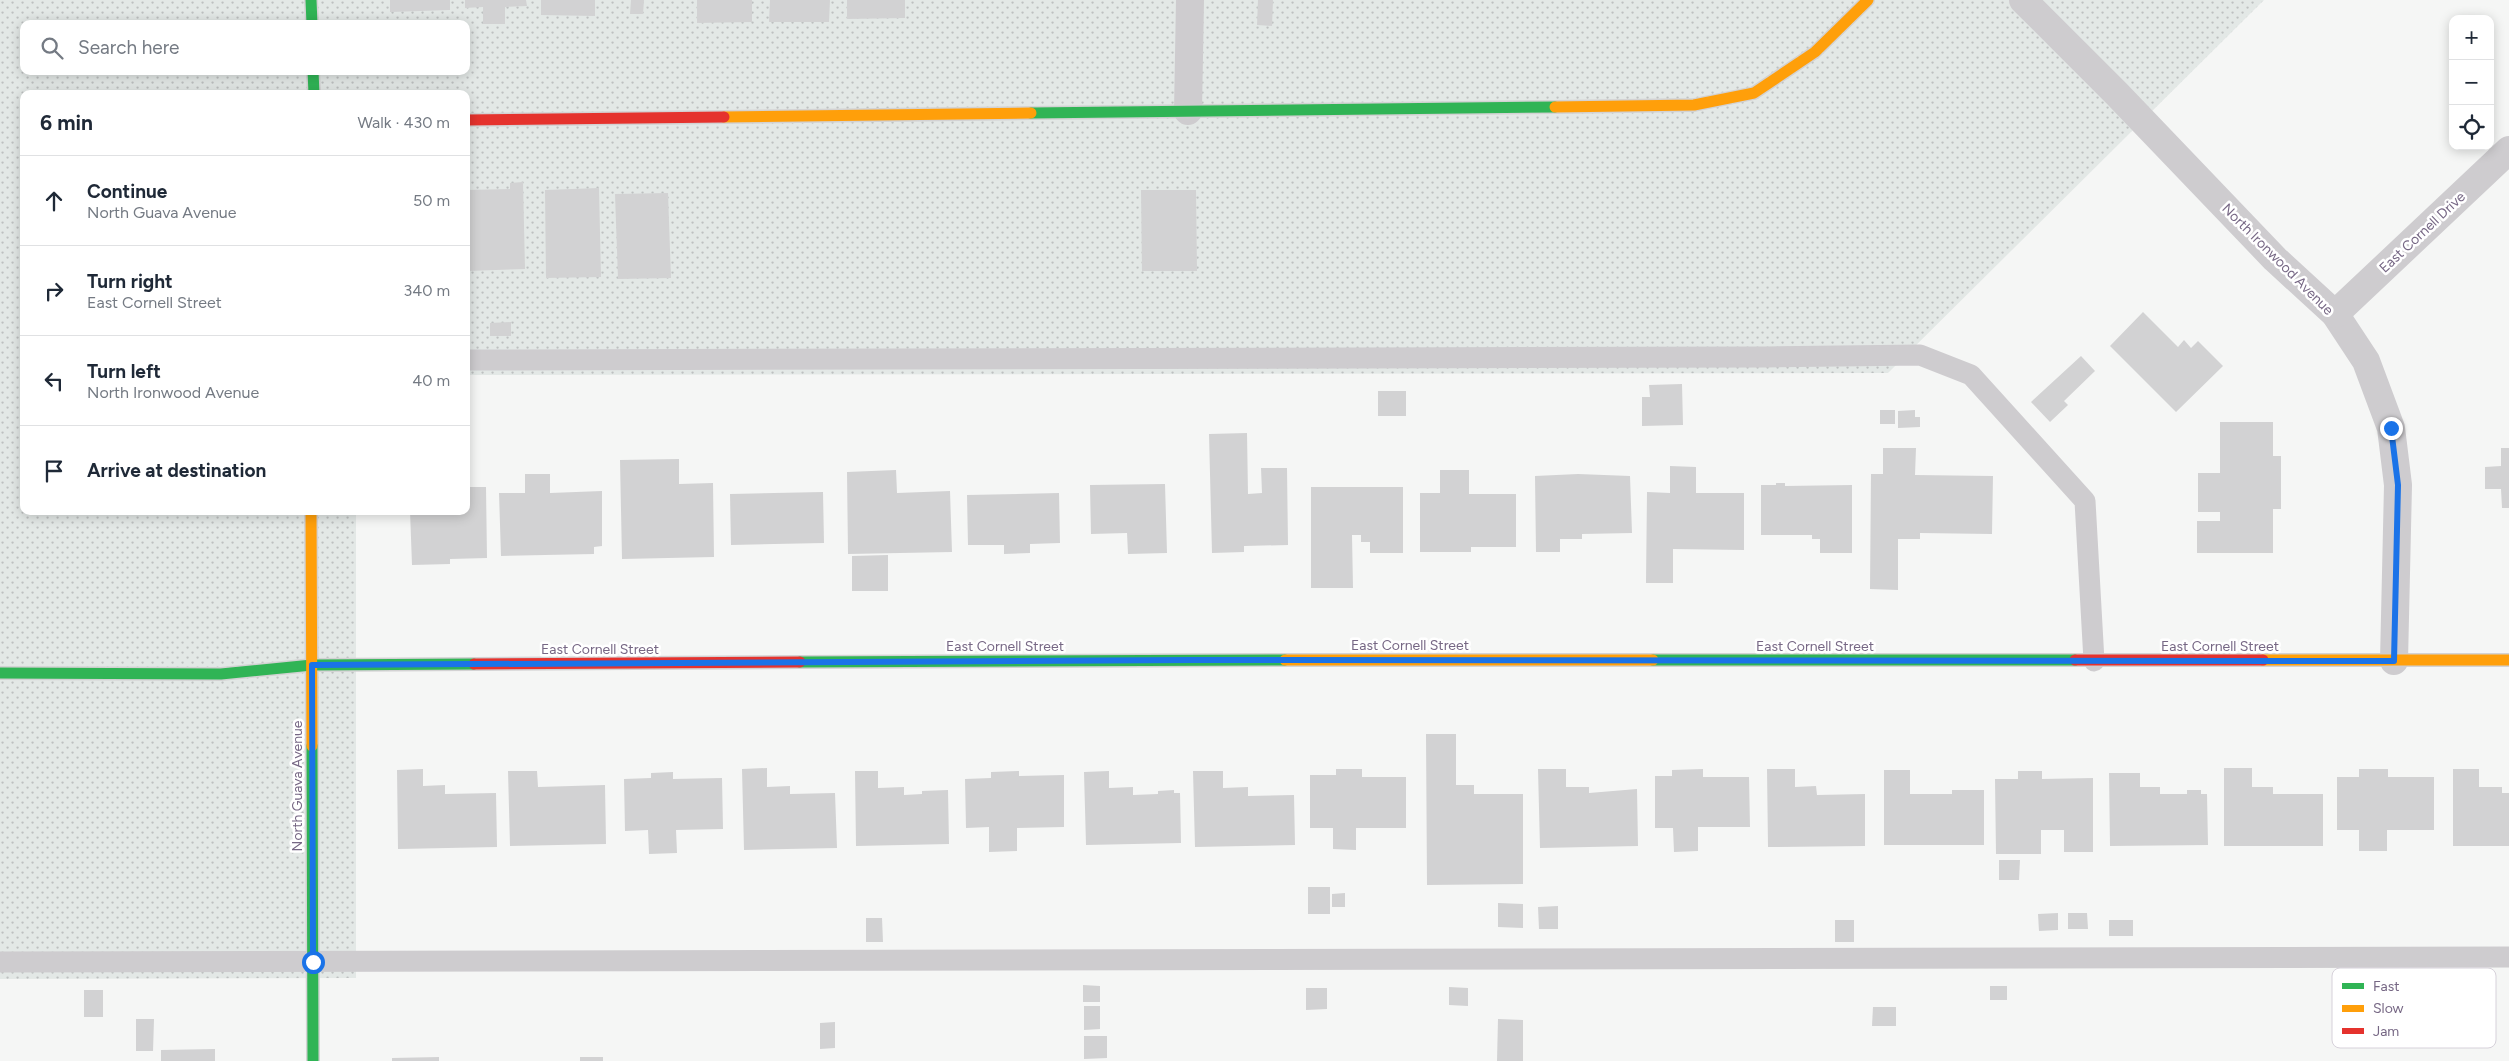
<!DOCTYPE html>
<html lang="en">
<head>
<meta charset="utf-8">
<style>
	body { margin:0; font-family:Figtree,sans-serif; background:#f2f2f3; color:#1f2937 }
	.controls { position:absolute; right:15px; top:15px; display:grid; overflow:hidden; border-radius:10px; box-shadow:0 2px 12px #0003 }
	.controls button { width:45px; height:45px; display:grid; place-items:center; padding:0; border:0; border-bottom:1px solid #e0e1e3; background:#fff; color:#1f2937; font:25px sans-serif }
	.stop { position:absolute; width:15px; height:15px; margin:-11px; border:4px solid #1a73e8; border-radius:50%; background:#fff }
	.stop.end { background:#1a73e8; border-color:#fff; box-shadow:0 1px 5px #0008 }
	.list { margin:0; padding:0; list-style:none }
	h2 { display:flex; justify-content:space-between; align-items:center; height:65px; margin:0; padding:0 20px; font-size:21px }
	h2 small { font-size:16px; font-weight:400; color:#747a83 }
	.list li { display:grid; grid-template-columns:32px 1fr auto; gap:15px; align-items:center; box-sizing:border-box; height:90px; padding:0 20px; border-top:1px solid #e0e1e3 }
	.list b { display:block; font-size:19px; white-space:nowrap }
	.list p { margin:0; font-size:16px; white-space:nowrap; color:#747a83 }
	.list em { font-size:16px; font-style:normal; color:#747a83 }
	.icon { flex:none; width:28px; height:28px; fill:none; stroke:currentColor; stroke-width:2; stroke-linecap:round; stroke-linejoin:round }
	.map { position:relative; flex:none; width:2509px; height:1061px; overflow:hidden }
	.search { position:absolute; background:#fff; box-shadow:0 2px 12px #0003; left:20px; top:20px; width:450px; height:55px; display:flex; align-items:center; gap:12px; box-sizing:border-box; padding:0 18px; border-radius:10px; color:#747a83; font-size:19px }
	.panel { position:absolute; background:#fff; box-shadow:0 2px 12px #0003; left:20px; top:90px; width:450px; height:425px; border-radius:10px }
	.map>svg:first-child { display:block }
	.grass { fill:url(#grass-dots); fill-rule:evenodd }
	.building { fill:#d2d2d3 }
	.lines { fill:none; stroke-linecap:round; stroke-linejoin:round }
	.fast-casing { stroke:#d3d2d3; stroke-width:14 }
	.slow-casing { stroke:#d3d2d3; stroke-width:14 }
	.jam-casing { stroke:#d3d2d3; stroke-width:14 }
	.lane { stroke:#cecccf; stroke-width:21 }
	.street { stroke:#cecccf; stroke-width:28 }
	.fast { stroke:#30b455; stroke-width:11 }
	.slow { stroke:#ff9f0a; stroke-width:11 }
	.jam { stroke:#e5322d; stroke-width:11 }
	.route { stroke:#1a73e8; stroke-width:6 }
	.labels { text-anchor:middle; stroke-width:5; stroke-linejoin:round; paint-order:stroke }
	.street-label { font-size:14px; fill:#766784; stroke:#fff }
	.key { fill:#fff; stroke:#d6d1da; stroke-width:1 }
	.key-label { font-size:14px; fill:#766784 }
</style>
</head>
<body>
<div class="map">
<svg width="2509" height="1061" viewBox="0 0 2509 1061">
	<defs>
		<pattern id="grass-dots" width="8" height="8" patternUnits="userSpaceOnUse" patternTransform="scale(1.25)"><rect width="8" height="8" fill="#e3e8e6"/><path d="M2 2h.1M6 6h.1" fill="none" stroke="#bdc0c0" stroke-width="1.8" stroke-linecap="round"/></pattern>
	</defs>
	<rect width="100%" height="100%" fill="#f5f6f5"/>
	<path class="grass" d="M0 0H2264L1888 373 466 375V94H24V511H356V978L0 979ZM24 24H466V71H24Z"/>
	<g class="building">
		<path d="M390 0H450V10L390 12Z"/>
		<path d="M465 0H526L527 6 505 7V24H483V7L465 8Z"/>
		<path d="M541 0H595V16L541 15Z"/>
		<path d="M631 0H644L643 14H630Z"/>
		<path d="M697 0H752V22L697 23Z"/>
		<path d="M770 0H830L829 22H769Z"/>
		<path d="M847 0H905V18L847 19Z"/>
		<path d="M1258 0H1273L1272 26 1257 25Z"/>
		<path d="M523 182 525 269 467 271 466 190 510 189V183Z"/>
		<path d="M599 188 601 277 546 278 545 190Z"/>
		<path d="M1141 190H1196L1197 271H1142Z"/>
		<path d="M668 193 671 278 618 279 615 194Z"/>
		<path d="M2143 312 2178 347 2184 340 2191 348 2198 341 2223 366 2176 412 2110 346Z"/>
		<path d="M511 322V336H490V323Z"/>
		<path d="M2081 356 2095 371 2064 401 2068 405 2050 422 2031 402Z"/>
		<path d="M1682 384 1683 425 1642 426V397H1650L1649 385Z"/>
		<rect x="1378" y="391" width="28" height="25"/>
		<rect x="1880" y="410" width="15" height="14"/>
		<path d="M1915 410V417H1920V427L1898 428V411Z"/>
		<path d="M2220 422H2273V456H2281V509H2273V553H2197V521H2220V512H2198V473H2220Z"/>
		<path d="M1247 433 1248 494 1262 493 1261 468H1287L1288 545 1244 546V552L1212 553 1209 434Z"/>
		<path d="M1883 448H1916L1915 475 1993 476 1992 534 1920 533V539H1898V590L1870 589 1871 474H1883Z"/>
		<path d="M2501 448H2509V508H2502L2501 489H2485V467L2501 466Z"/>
		<path d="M679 459V484L713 483 714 557 622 559 620 460Z"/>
		<path d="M1670 466 1696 467V493H1744V550L1673 549V583H1646L1647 492 1670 493Z"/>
		<path d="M896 470 897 493 950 491 952 552 848 554 847 472Z"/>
		<path d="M1440 470H1469V494H1516V547H1471V552H1420V493H1440Z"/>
		<path d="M525 474H550V493L602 491V546L594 547V554L501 556 499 493H525Z"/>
		<path d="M1578 474 1630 476 1632 533 1582 534V539H1560V552H1536L1535 476Z"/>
		<path d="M1776 483H1785V486L1852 485V553H1820V539H1812V535H1761V485H1776Z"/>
		<path d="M1165 484 1167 553 1128 554 1127 533 1091 534 1090 485Z"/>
		<path d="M466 487H486L487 558 450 559V564L412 565 410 511H466Z"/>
		<path d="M1311 487H1403V553H1370V542H1361V535H1352L1353 588H1311Z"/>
		<path d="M823 492 824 543 731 545 730 494Z"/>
		<path d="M1059 493 1060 543 1030 544V553L1004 554V545H968L967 495Z"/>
		<path d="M888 555V591H852V556Z"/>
		<path d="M1426 734H1456V785H1474V794H1523V884L1427 885Z"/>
		<path d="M767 768V787L790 786V794L835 793 837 848 744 850 742 769Z"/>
		<path d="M2224 768H2252V787H2273V794H2323V846H2224Z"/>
		<path d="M423 769V786L445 785V794L496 793 497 847 398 849 397 770Z"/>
		<path d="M1336 769H1362V777H1406V828H1356V850L1333 849V828H1310V775H1336Z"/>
		<path d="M1538 769H1566V787H1589V793L1637 789 1638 846 1540 848Z"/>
		<path d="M1703 769V777H1749L1750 827H1698V851L1674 852 1673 828H1655V776H1672V770Z"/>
		<path d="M1767 769H1795V787L1816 786 1817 795 1865 794V846L1768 847Z"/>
		<path d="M2359 769H2388V777H2434V830H2387V851H2359V830H2337V777H2359Z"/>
		<path d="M2453 769H2479V787H2502V793H2509V846H2453Z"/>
		<path d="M1884 770H1910V794H1952V790H1984V845H1884Z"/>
		<path d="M508 771H537L538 787 605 785 606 844 510 846Z"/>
		<path d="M855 771H878V788L904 787V795L922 794V791L948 790 949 844 856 846Z"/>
		<path d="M1019 771V776L1064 775V827L1017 828V851L989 852V827L966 828 965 779 991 778V772Z"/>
		<path d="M1109 771V788L1133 787V795L1158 794V791L1174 790V793H1180L1181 843 1086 845 1084 772Z"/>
		<path d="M1193 771H1223V788L1248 787V796L1294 795 1295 845 1195 847Z"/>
		<path d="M2018 771H2042V779L2093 778V852H2064V830H2041V854H1996L1995 779H2018Z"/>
		<path d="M673 772V779L722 778 723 829 676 830 677 853 649 854 648 830 625 831 624 779 651 778V773Z"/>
		<path d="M2109 773H2140V787H2160V794H2187V790H2201V794H2207L2208 845 2110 846Z"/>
		<path d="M1999 860H2020L2019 880H1999Z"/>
		<rect x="1308" y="887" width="22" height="27"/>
		<path d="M1345 893V907H1332V894Z"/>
		<path d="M1498 903 1523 904V928L1498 927Z"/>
		<path d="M1558 906V929H1539L1538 907Z"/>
		<path d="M2058 913V930L2039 931 2038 914Z"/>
		<path d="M2068 913H2087L2088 929H2068Z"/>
		<path d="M866 918H882L883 942H866Z"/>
		<rect x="1835" y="920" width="19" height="22"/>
		<rect x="2109" y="920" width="24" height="16"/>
		<path d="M1083 985 1100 986V1002H1083Z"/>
		<rect x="1990" y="986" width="17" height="14"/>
		<path d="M1449 987 1468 988V1006L1449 1005Z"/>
		<path d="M1306 988H1327V1009L1306 1010Z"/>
		<rect x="84" y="990" width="19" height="27"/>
		<path d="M1084 1006H1100V1029L1084 1030Z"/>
		<path d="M1873 1007H1896V1026H1872Z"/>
		<path d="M136 1019H154L153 1051H136Z"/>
		<path d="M1498 1019 1523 1020V1061H1497Z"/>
		<path d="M835 1022V1048L820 1049V1023Z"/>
		<path d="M1084 1036H1107V1058L1084 1059Z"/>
		<path d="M215 1049V1061H161V1050Z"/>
		<path d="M439 1057V1061H392V1058Z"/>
		<rect x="580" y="1057" width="23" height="4"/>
	</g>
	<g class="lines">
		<g class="fast-casing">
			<g id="fast">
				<path d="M311 0 312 24"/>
				<path d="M313 71 314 94"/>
				<path d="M1031 113 1555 107"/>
				<path d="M1653 660H2075"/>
				<path d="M800 662 1285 660"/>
				<path d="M0 673 221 674 312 665 474 664"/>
				<path d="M312 746 313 1061"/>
			</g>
		</g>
		<g class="slow-casing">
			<g id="slow">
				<path d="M1555 107 1694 105 1754 93 1815 52 1868 0"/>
				<path d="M724 117 1031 113"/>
				<path d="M311 511 312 746"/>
				<path d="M1285 660H1653"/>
				<path d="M2263 660H2509"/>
			</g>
		</g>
		<g class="jam-casing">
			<g id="jam">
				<path d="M466 120 724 117"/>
				<path d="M2075 660H2263"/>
				<path d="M474 664 800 662"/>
			</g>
		</g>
		<g class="lane">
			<path d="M466 360 1767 357 1920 355 1971 375 2085 501 2094 661"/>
			<path d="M0 962 2509 957"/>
		</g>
		<g class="street">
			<path d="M2023 0 2117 94 2275 259 2335 314 2366 361 2391 428 2398 485 2394 661"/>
			<path d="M1188 111 1190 0"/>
			<path d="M2335 314 2509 150"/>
		</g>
		<use href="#fast" class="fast"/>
		<use href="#slow" class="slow"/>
		<use href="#jam" class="jam"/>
	</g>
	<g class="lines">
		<path class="route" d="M313 962 312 665 1191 660 2394 661 2398 485 2391 428"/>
	</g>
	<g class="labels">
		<g class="street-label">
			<text transform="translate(2422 232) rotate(-43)" y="5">East Cornell Drive</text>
			<text transform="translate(2278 259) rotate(45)" y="5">North Ironwood Avenue</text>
			<text x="1410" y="650">East Cornell Street</text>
			<text x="1005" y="651">East Cornell Street</text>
			<text x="1815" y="651">East Cornell Street</text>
			<text x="2220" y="651">East Cornell Street</text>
			<text x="600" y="654">East Cornell Street</text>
			<text transform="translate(297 786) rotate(-90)" y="5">North Guava Avenue</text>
		</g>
	</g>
	<rect x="2332" y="968" width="164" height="80" rx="8" class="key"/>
	<rect x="2342" y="983" width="22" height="6" fill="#30b455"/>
	<rect x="2342" y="1005" width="22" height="7" fill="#ff9f0a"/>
	<rect x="2342" y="1028" width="22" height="6" fill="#e5322d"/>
	<g class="key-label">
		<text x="2373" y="991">Fast</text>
		<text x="2373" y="1013">Slow</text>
		<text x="2373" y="1036">Jam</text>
	</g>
</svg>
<div class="controls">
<button>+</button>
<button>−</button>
<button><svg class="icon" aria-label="locate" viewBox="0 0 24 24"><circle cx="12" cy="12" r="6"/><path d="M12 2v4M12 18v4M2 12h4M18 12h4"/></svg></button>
</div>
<div class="stop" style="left:313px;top:962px"></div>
<div class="stop end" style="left:2391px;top:428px"></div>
<div class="search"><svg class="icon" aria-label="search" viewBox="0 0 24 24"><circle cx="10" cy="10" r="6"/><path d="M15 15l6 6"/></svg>Search here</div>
<section class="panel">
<h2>6 min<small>Walk · 430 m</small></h2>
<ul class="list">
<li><svg class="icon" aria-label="ahead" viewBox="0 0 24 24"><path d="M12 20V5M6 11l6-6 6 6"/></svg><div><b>Continue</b><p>North Guava Avenue</p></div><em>50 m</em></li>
<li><svg class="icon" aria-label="right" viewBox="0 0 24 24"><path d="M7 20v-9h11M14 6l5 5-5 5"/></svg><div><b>Turn right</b><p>East Cornell Street</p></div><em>340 m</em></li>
<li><svg class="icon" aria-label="left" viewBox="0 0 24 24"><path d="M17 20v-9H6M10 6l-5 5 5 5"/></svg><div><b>Turn left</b><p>North Ironwood Avenue</p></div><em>40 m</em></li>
<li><svg class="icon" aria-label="arrive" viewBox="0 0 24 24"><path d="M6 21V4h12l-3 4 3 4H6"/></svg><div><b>Arrive at destination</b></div></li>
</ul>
</section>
</div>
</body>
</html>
